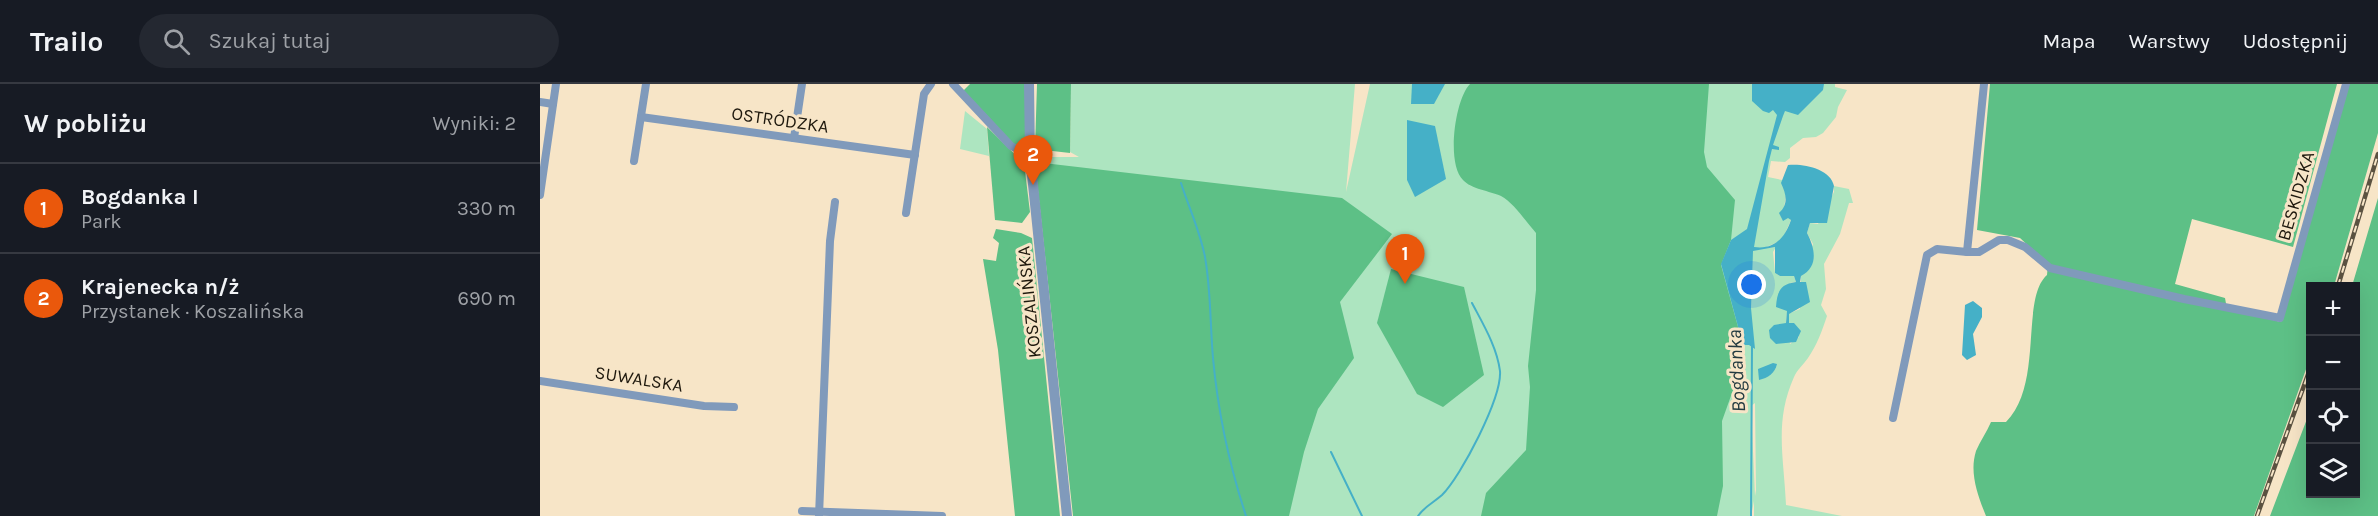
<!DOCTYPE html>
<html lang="pl">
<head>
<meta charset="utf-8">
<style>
	body { margin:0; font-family:Karla,sans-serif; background:#242831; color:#f1f3f6 }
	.controls { position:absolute; right:18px; bottom:18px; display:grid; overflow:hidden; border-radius:0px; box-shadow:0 6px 24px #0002 }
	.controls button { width:54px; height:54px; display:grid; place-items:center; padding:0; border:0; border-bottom:2px solid #363941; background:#171b24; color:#f1f3f6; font:30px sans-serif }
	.you { position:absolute; left:1212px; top:201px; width:21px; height:21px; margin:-15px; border:4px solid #fff; border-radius:50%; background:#1a73e8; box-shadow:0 0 0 9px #1a73e833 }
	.badge { display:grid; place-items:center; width:39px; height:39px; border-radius:50%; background:#ea580c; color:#fff; font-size:20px; font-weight:700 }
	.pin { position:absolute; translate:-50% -50px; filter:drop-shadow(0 2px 3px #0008) }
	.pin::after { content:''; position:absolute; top:32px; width:21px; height:18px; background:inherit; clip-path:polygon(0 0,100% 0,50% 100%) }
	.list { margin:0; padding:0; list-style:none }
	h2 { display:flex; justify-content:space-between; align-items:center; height:78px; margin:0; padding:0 24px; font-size:26px }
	h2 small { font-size:20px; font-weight:400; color:#9ea1a6 }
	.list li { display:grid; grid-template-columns:39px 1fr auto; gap:18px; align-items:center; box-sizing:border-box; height:90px; padding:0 24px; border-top:2px solid #363941 }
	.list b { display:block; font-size:22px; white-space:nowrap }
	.list p { margin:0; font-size:20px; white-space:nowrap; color:#9ea1a6 }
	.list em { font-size:20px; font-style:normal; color:#9ea1a6 }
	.icon { flex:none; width:33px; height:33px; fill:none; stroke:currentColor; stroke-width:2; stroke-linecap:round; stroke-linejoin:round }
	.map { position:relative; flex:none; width:1838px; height:432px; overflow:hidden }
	header { display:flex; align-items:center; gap:36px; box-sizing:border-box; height:84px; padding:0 30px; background:#171b24; border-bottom:2px solid #363941 }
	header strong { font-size:28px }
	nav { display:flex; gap:33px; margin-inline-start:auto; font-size:21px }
	.search { width:420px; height:54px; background:#242831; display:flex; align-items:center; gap:15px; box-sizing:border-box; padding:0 21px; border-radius:33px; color:#9ea1a6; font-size:22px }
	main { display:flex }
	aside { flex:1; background:#171b24 }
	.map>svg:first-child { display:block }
	.green { fill:#ade5c0; fill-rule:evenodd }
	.forest { fill:#5dc086 }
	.water { fill:#45b0c7 }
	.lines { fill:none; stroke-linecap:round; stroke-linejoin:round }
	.stream { stroke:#45b0c7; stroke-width:2 }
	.minor { stroke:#809abb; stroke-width:8 }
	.tertiary { stroke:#809abb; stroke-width:10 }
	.rail-casing { stroke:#5b5241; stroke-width:4.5 }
	.rail { stroke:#f7e5c7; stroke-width:2; stroke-dasharray:7; stroke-linecap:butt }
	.labels { text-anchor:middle; stroke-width:6; stroke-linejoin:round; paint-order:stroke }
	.street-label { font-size:18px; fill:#1e180d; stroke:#f7e5c7 }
	.water-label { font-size:20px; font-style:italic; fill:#233b41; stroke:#f7e5c7 }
</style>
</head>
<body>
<header>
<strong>Trailo</strong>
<div class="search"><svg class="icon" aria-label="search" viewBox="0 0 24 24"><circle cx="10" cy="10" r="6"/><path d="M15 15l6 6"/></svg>Szukaj tutaj</div>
<nav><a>Mapa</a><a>Warstwy</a><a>Udostępnij</a></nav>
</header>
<main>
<aside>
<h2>W pobliżu<small>Wyniki: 2</small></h2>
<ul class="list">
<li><span class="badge">1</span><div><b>Bogdanka I</b><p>Park</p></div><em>330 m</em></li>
<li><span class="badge">2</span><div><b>Krajenecka n/ż</b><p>Przystanek · Koszalińska</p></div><em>690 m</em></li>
</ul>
</aside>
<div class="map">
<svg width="1838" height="432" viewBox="0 0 1838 432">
	<rect width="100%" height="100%" fill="#f7e5c7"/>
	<g class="green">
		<path d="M531 0H815L806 108 830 0H1295V3L1307 6 1298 23 1296 33 1283 49 1276 53 1263 54 1250 64V74L1245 78 1231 77 1228 93 1242 96 1246 111 1244 124 1251 136 1242 156 1224 164 1236 163 1233 168 1235 189 1240 192H1254L1256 198 1250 199 1246 239 1250 260 1259 253 1248 239V230L1260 225 1261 192 1273 160 1267 149 1270 139 1278 140 1294 108V102L1309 105 1313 119H1309L1300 150 1284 180 1286 205 1281 221 1287 232C1282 247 1277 261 1268 274 1263 281 1257 286 1254 293 1234 338 1244 373 1246 421L1302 432H1214V417L1211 432H536L501 73H539L530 68ZM1215 319 1216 406 1215 412 1211 322Z"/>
		<path d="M425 27 447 45 449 72 420 65Z"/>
	</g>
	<g class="forest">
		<path d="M430 0H486V59L483 63H476L423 7Z"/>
		<path d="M497 0H531L530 69 495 65Z"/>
		<path d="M930 0H1169L1164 68 1167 83 1195 116 1191 156 1181 181 1203 261 1197 295 1182 337 1183 402 1177 432H941L946 409 986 366 990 303 988 282 996 206V149C986 138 974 119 961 112 950 107 931 105 923 96 906 80 915 15 930 0Z"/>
		<path d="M1450 0H1797L1753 163 1652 135 1635 200 1685 214 1687 225 1741 238 1809 0H1838V49L1794 202H1770V274L1714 432H1446C1438 412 1429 389 1436 367 1440 357 1447 348 1451 338H1466C1504 300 1480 215 1507 191L1508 180 1480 154 1437 146Z"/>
		<path d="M447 43 484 79 490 128 482 139 455 136Z"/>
		<path d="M495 78 802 114 852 150 800 218 814 274 778 325 764 368 749 432H533Z"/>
		<path d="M1838 114V432H1730L1770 327V410H1816V202H1812Z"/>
		<path d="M456 145 481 149 492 154 520 432H475L458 266 443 175 456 177 459 159 453 154Z"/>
		<path d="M851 185 924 203 944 291 903 323 877 310 837 239Z"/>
	</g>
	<g class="water">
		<path d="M872 0H905L894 20H871Z"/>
		<path d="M1212 0H1284L1283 6 1258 31 1245 27 1243 32 1233 61 1239 63V66L1232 65 1229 77 1214 163C1234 166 1245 154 1251 136L1248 134 1243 137 1239 129C1249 120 1246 110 1241 99L1248 81C1263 79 1291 85 1294 102L1287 139H1270L1267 149C1275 164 1279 183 1261 192L1260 198H1266L1270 218 1249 230V239H1254L1261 247 1256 258 1236 260 1230 254 1229 246 1234 241 1246 239 1247 227 1236 223C1237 208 1240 200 1256 198L1254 192H1240L1235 189V163L1213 167 1211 224 1215 265 1209 261H1203L1181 180 1191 156 1207 145 1237 31 1233 26 1229 29 1223 27 1212 17Z"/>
		<path d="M867 36 895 42 906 95 875 113 867 96Z"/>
		<path d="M1433 217 1442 224V233L1433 250 1436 271 1427 276 1422 271 1425 221Z"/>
		<path d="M1233 279 1237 280C1235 289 1228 294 1219 296L1218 285Z"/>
	</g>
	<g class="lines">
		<g class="stream">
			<path d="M641 99C649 124 660 147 665 173 671 207 670 240 673 274 678 329 689 380 706 432"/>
			<path d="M791 368 822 432"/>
			<path d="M878 432C885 422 893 419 902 411 921 392 962 314 960 287 957 263 943 240 932 219"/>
			<path d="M1211 432 1212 261"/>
		</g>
		<g class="minor">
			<path d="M413 0 471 62 490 71"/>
			<path d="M1444 0 1427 168H1439L1459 156H1468L1485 163 1510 184 1644 215 1740 234 1806 0"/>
			<path d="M0 18 13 20"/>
			<path d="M101 33 375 71"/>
			<path d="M254 54 262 0"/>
			<path d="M94 77 106 0"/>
			<path d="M0 111 16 0"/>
			<path d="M366 129 384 10 391 0"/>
			<path d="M0 297 164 322 194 323"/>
			<path d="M1353 334 1387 171 1397 165 1427 168"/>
			<path d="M262 427 402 432"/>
			<path d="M279 432 290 157 295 118"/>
		</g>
		<path class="tertiary" d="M489 0 490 71 527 432"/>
		<g class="rail-casing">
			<g id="rail">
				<path d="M1798 202 1838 70"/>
				<path d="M1717 432 1770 285"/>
			</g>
		</g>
		<use href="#rail" class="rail"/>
	</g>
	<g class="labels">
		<g class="street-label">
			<text transform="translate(240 36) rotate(8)" y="6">OSTRÓDZKA</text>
			<text transform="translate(1756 112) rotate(-74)" y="6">BESKIDZKA</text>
			<text transform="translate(489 218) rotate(-96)" y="6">KOSZALIŃSKA</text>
			<text transform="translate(99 295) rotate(9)" y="6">SUWALSKA</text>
		</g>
		<g class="water-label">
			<text transform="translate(1196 287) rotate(-93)" y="7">Bogdanka</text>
		</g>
	</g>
</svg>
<div class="controls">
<button>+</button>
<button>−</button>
<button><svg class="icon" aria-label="locate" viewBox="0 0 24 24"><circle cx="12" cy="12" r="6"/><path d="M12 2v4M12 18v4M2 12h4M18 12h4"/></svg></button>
<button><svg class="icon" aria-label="layers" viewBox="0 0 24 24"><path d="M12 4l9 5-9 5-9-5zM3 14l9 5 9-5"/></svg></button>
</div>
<div class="you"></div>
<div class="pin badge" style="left:865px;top:200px">1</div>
<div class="pin badge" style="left:493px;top:101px">2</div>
</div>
</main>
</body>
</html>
